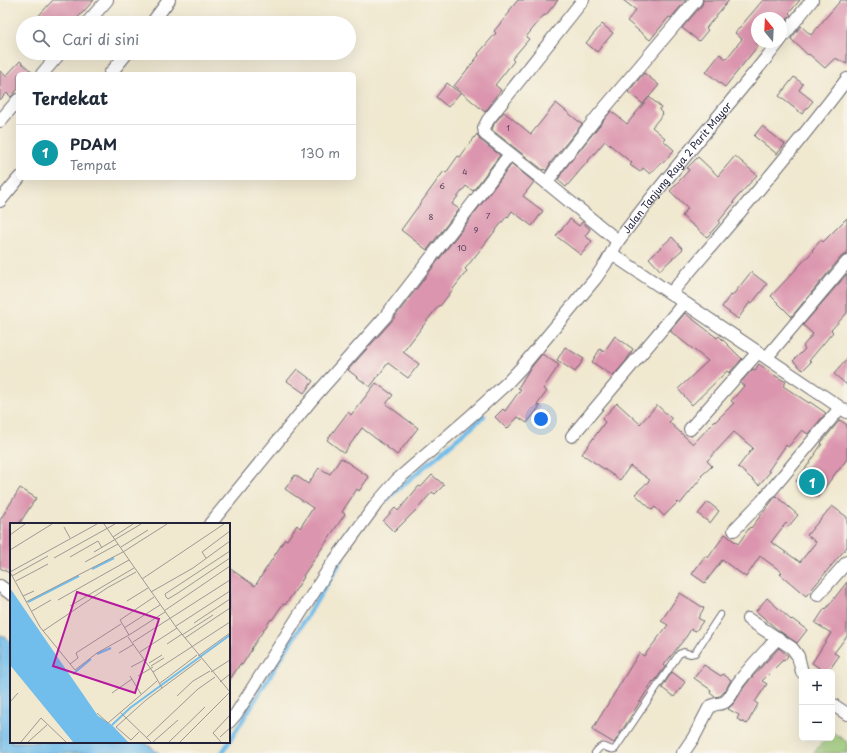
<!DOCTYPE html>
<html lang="id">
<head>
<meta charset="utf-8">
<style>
	body { margin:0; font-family:"Playpen Sans",sans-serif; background:#f2f2f3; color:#1f2937 }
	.controls { position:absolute; right:12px; bottom:12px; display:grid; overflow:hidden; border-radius:6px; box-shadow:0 4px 16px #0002 }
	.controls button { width:36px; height:36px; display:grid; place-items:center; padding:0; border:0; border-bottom:1px solid #e0e1e3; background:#fff; color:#1f2937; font:20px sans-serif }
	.compass { position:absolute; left:751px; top:12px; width:36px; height:36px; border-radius:50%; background:#fff; box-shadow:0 4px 16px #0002; rotate:342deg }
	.you { position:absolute; left:541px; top:419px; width:14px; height:14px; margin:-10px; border:3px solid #fff; border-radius:50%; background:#1a73e8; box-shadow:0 0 0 6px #1a73e833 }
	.badge { display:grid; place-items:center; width:26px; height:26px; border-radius:50%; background:#2563eb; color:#fff; font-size:13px; font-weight:700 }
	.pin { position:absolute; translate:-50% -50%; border:2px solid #fff; box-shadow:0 1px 4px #0006 }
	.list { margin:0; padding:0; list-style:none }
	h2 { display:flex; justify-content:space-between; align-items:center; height:52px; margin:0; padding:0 16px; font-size:17px }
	h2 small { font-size:13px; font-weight:400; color:#747a83 }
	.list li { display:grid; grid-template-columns:26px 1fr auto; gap:12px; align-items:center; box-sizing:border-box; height:56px; padding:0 16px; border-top:1px solid #e0e1e3 }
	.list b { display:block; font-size:15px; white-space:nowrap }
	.list p { margin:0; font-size:13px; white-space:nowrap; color:#747a83 }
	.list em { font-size:13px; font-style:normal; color:#747a83 }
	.icon { flex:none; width:22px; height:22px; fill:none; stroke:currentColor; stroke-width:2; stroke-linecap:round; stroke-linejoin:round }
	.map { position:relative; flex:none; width:847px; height:753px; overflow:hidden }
	.search { position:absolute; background:#fff; box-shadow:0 4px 16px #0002; left:16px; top:16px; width:340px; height:44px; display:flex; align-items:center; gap:10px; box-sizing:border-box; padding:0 14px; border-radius:22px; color:#747a83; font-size:15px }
	.panel { position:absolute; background:#fff; box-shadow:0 4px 16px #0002; left:16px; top:72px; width:340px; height:108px; border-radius:6px }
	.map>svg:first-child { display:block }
	.green { fill:#97c674; stroke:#5c7458 }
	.water { fill:#71bdeb; stroke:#4a7093 }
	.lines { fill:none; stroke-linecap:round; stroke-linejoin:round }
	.stream { stroke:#71bdeb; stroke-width:4.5 }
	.building { fill:#db95ae }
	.service-casing { stroke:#6a676f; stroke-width:8 }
	.minor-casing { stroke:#6a676f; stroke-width:14 }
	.service { stroke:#fff; stroke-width:6 }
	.minor { stroke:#fff; stroke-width:12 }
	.labels { text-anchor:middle; stroke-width:3.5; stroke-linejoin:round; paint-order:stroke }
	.number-label { font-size:8px; fill:#503f58 }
	.street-label { font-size:10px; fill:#22223b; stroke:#f7f3e8 }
	.inset-river { fill:none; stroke:#71bdeb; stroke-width:2 }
	.inset-road { fill:none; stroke:#9e9994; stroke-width:1 }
	.view { fill:#b5179e; fill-opacity:0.15; stroke:#b5179e; stroke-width:2 }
	.inset-edge { fill:none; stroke:#22223b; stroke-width:2 }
</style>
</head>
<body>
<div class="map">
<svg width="847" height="753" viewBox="0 0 847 753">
	<rect width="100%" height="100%" fill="#f7f3e8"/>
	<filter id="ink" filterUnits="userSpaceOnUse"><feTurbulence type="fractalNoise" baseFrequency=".025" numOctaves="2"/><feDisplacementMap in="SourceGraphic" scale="8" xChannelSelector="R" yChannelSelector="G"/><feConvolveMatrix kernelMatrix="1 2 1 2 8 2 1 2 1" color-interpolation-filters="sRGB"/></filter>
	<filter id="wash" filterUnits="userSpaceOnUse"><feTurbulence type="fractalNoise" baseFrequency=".012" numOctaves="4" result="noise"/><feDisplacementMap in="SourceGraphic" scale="16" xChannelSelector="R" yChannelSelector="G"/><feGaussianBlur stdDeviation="0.9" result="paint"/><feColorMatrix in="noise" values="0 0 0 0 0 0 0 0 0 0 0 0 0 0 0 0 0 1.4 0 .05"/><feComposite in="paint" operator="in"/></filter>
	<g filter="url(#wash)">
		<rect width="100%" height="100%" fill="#f0e8cf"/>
		<path class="green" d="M832 732 847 742V753H814L825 738H832Z"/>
		<path class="water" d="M0 634 11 642V742H144L159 753H0Z"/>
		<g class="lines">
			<g class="stream">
				<path d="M387 500 396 491 484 416"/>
				<path d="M229 742 342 560"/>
				<path d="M222 753 229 742"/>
			</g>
		</g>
		<g id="blocks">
			<g class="building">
				<path d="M53 0H94L73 23H32Z"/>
				<path d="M518 0H558L545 16 544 15 526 37 529 39 512 59 514 61 495 85 501 90 491 102 492 103 485 112 454 86 479 55 478 54 496 33 494 31 510 12 509 11Z"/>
				<path d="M623 0H686L671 18 669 17 650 40 627 21 636 10Z"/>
				<path d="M703 0H729L706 28 708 30 699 41 682 28 702 5Z"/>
				<path d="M763 0H800L789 13 791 15 781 27V18H757V47L725 87 706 72 720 54 726 59 742 39 735 33Z"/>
				<path d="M841 0H847V64L835 58 825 68 809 54 808 55 791 39 801 26 811 35Z"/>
				<path d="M602 24 613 33 597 52 586 43Z"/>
				<path d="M20 61 34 74H18V89L11 97 7 93 0 100V71L6 76Z"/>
				<path d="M644 73 659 85 643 104 628 92Z"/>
				<path d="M794 77 803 84 799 90 813 101 802 114 779 96Z"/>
				<path d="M447 83 460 93 448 107 436 97Z"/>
				<path d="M649 97 661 107 659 110 663 114 652 127 665 138 663 140 674 150 663 163 661 162 650 174 643 168 640 172 630 165 632 163 605 141 566 187 558 180 563 171 611 111 627 124Z"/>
				<path d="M556 103 582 124 551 162 546 171 544 169 543 170 492 130 494 124 504 112 531 134Z"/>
				<path d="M762 126 785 144 777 154 754 136Z"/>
				<path d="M477 134 480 140 500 155 473 191 466 186 452 204 459 209 427 250 401 230 444 171 446 173 458 156 460 157Z"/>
				<path d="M735 156 757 175 733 202 734 203 719 221 720 222 707 237 682 216 688 208 670 191 689 170 687 168 698 157 718 176Z"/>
				<path d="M512 164 534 182 523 196 543 211 532 226 512 211 508 217 507 216 465 269 467 271 440 306 439 305 403 352 419 364 408 378 388 363 370 387 348 370 391 322Z"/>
				<path d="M847 218V255H844L841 257 792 316H791L771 296 813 251 812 250 821 240 823 242Z"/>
				<path d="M570 219 579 226 582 222 590 229 585 236 592 241 581 255 556 236Z"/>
				<path d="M672 237 683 249 660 270 649 258Z"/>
				<path d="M751 272 767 284 752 303 750 302 738 319 722 307 730 295 732 296Z"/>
				<path d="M847 274V313L831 330 833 332 809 361 811 362 803 370 793 361 805 349 803 346 813 334 803 325Z"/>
				<path d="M685 313 717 338 719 336 742 359 729 373 727 371 692 405 678 389 708 361 670 331Z"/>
				<path d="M615 336 633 349 626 361 613 376 592 362 600 349 604 352Z"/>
				<path d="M565 347 584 359 575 372 557 360Z"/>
				<path d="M542 354 559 365 543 389 547 391 537 405 540 406 527 423 518 417 507 429 495 417 503 409 505 411 521 389 518 388 529 370Z"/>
				<path d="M847 359V385L834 374Z"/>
				<path d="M759 364 774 375 786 382 783 386 809 403 810 402 826 413 808 434 802 430 788 447 786 445 768 471 770 472 759 485 738 467 753 448 734 432 707 461 712 466 701 476 702 477 680 504 678 502 664 516 655 507 652 510 635 494 650 480 630 466 620 480 582 454 605 422 602 419 617 403 640 424 657 405 672 419 669 422 693 444 714 422H715L734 403 731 401 744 386 740 383 753 369 755 370Z"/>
				<path d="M297 369 313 381 304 393 287 381Z"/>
				<path d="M376 383 393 395 386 404 418 428 397 455 362 428 344 453 327 440 348 412 351 415Z"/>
				<path d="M840 420 847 425V459L838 471H837L818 497 796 481 816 454H815L822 444 821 443Z"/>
				<path d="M341 458 369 477 359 491 357 489 342 512 345 514 303 576 304 577 297 588 285 605 283 604 272 620 271 619 251 649H252L242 665 240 664 229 681V568L255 586 285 539 287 540 297 525 300 528 313 508 285 489 295 475 308 484 319 468 330 474Z"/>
				<path d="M432 475 444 485 435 494 432 492 420 506 394 532 383 521 395 508 398 511 419 486 421 487Z"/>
				<path d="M20 488 36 498 19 524H11V574L0 568V520Z"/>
				<path d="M776 496 798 515 789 526 786 523 771 542 800 562 816 542 807 535 832 506 847 517V547L806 596 780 574 782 572 760 556 746 577 722 560 705 583 692 574 705 556 708 558 725 534 738 544 750 527 751 528Z"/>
				<path d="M708 502 719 511 710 523 698 514Z"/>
				<path d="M847 582V636L834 653 839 656 828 672H825L812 663 831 633 815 623 825 608 826 609Z"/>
				<path d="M680 593 704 608 698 618 703 621 696 631 691 629 686 637 663 666 665 667 654 682 653 681 614 743 592 730 639 653 644 656 668 625 661 621Z"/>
				<path d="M767 598 791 620 792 619 807 630 797 643 778 630 756 611Z"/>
				<path d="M779 648 788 656 784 661 783 660 762 681 767 684 755 702 758 704 747 724 737 719 739 715 728 709 735 702 744 687 753 676Z"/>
				<path d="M704 665 721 676 723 674 731 680 725 691 720 696 715 697 710 693 711 690 694 678Z"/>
				<path d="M672 672 685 682 674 697 662 688Z"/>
			</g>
		</g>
	</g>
	<g filter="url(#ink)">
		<use href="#blocks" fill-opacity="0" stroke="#6a676f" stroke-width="1"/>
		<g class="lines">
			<g class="service-casing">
				<path id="service" d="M595 753C605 739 605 752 615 749L679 654 684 652 690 654 695 653 720 615"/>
			</g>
			<g class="minor-casing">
				<g id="minor">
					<path id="s1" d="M583 0 488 120 484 128 485 134 547 183 618 241C669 173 726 109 779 42"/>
					<path d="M87 23 107 0"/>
					<path d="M152 23 169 0"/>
					<path d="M781 39 812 0"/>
					<path d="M42 74 60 53"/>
					<path d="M110 74 127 53"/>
					<path d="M0 121 18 100"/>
					<path d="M547 183 557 167 597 117 696 0"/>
					<path d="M0 201 19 178"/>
					<path d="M612 254 847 412"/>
					<path d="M671 293C731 223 791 153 847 79"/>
					<path d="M767 357 847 262"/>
					<path d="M690 429 758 352"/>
					<path d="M572 436 684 303"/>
					<path d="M210 524 313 398 385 317 480 194 510 154"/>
					<path d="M734 530 762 501 840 408"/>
					<path d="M0 586 11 594"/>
					<path d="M818 595 847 562"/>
					<path d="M748 619 792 648 798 656 802 672"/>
					<path d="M832 704 847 714"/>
					<path d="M229 722 236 714 330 567 377 503 397 480 472 415 507 383 521 368 595 279 606 263 618 241"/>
					<path d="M683 753 694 737 709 708C715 701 721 706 726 701 731 697 734 689 738 683 750 667 764 652 778 638"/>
				</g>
			</g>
			<use href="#service" class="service"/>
			<use href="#minor" class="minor"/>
		</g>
	</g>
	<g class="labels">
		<g class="number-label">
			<text x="508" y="131">1</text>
			<text x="465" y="175">4</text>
			<text x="442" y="189">6</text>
			<text x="488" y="219">7</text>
			<text x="431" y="220">8</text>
			<text x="476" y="233">9</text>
			<text x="462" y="251">10</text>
		</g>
		<g class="street-label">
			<text dy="4" stroke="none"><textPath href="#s1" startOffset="433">Jalan Tanjung Raya 2 Parit Mayor</textPath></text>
		</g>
	</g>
	<g transform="translate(10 523)">
		<rect width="220" height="220" fill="#f0e8cf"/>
		<path d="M0 65 88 193 102 202 118 219H63L0 142Z" fill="#71bdeb"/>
		<path class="inset-river" d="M82 46 104 35M18 79 69 53M87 131 101 125M63 151 81 136M102 202 120 185 220 112"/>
		<path class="inset-road" d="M87 1 0 49 30 104 65 147 87 130 119 112M94 1 166 104 220 169 170 219M54 4 60 15M0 12 15 1M103 14 123 1M111 24 138 7M0 27 42 1M220 28 155 71 156 74 158 76 168 70 220 35M84 29 131 1M60 34 88 18 92 25M44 35 105 1M196 35 192 29 220 8M75 39 108 21M2 53 38 33M132 56 214 1M6 58 38 41M141 69 183 45 220 18M13 73 24 68M144 74 110 97 119 112 155 89M48 77 119 37M117 78 138 65M16 79 113 29 157 1M60 83 124 45M22 88 41 77M154 88 220 43M184 100 220 76M166 103 220 68M114 105 150 82M33 108 97 65 126 49M172 112 203 92M118 114 143 149 220 99M175 115 220 85M123 119 220 57M157 121 172 111M130 129 167 105M109 130 124 121M188 133 220 110M139 140 152 132M60 141 68 135 66 130 111 101M141 143 154 135M121 144 136 136M143 149 152 165M201 149 220 137M120 153 131 171M128 153 143 144M210 159 220 151M149 161 187 132M102 170 122 156M167 173 183 158 200 148M0 179 8 170M110 189 141 219M87 190 98 200 147 158M129 209 121 217 106 204 136 177 191 136M210 214 220 205M136 215 188 166 205 154M11 219 31 195 56 219M18 219 37 202M143 219 168 197M159 219 195 184M211 219 203 210 220 192"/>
		<path class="view" d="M67 69 149 96 125 170 43 143Z"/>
		<rect width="220" height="220" class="inset-edge"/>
	</g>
</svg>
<div class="controls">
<button>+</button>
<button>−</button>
</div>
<svg class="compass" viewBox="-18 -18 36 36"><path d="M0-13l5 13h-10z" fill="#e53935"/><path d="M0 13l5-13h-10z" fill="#747a83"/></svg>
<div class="you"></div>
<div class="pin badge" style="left:812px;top:482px;background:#0f9aa8">1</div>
<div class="search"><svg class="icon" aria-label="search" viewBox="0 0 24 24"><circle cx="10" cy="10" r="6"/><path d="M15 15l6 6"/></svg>Cari di sini</div>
<section class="panel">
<h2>Terdekat<small></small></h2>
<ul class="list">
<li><span class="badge" style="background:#0f9aa8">1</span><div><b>PDAM</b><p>Tempat</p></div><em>130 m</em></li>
</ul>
</section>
</div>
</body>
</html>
